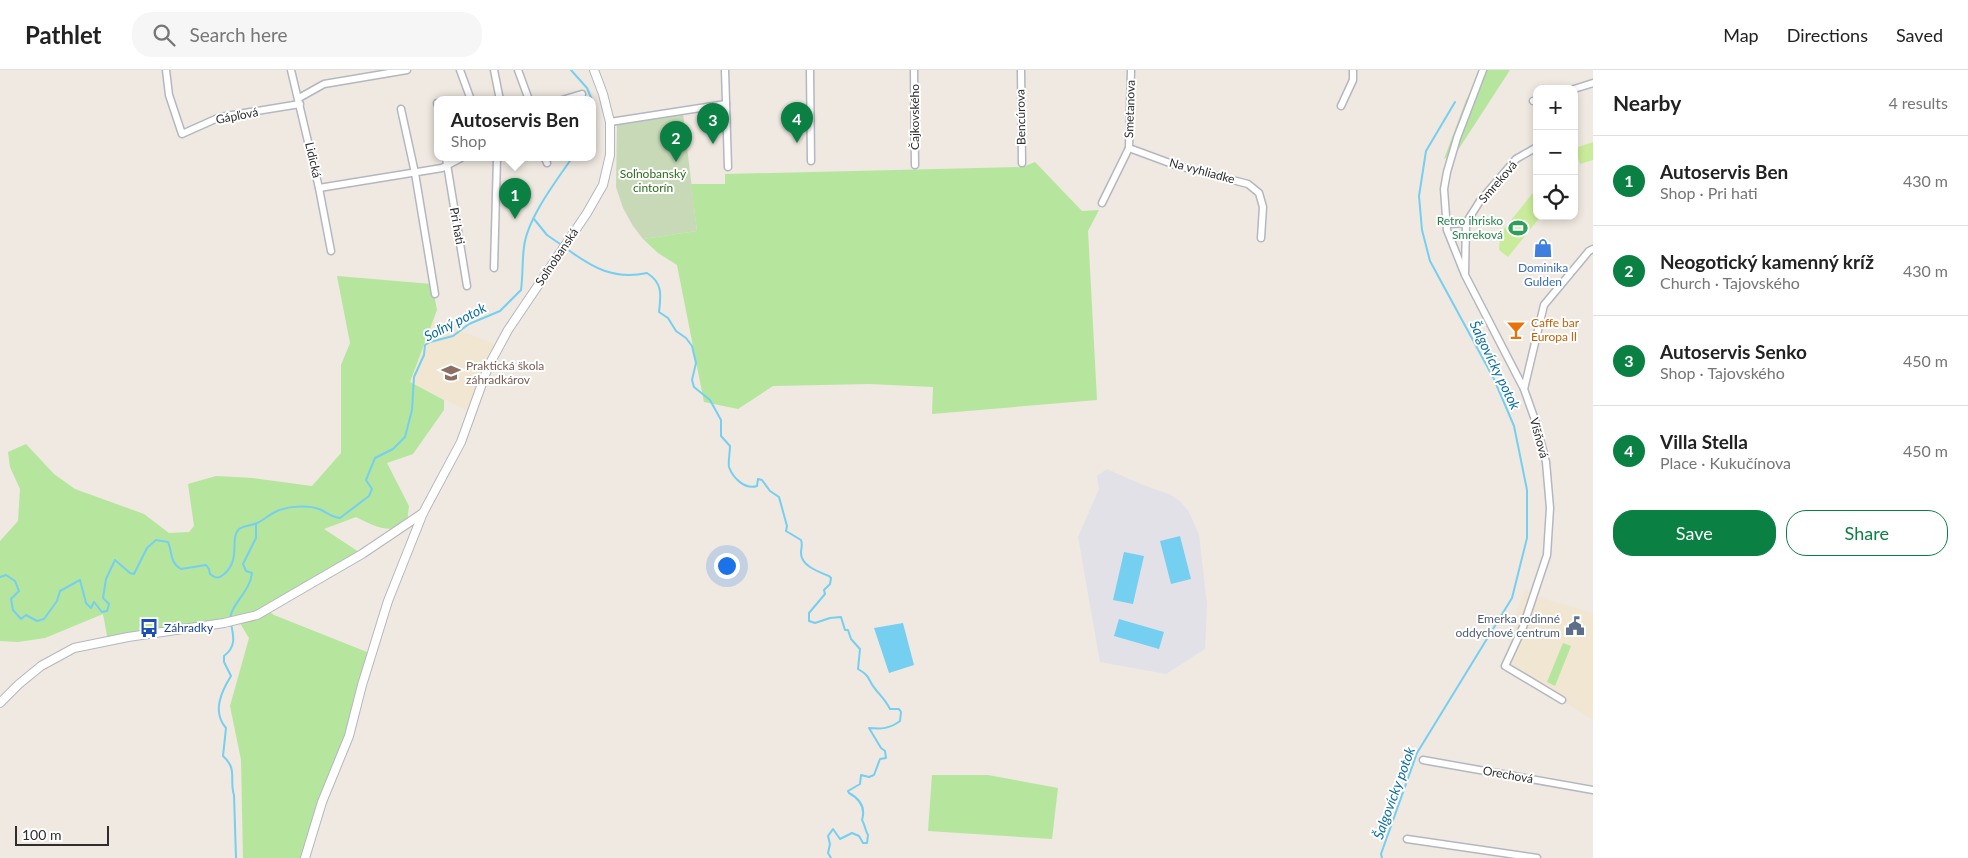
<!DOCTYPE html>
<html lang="en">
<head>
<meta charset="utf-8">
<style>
	body { margin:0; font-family:Lato,sans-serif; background:#f6f6f6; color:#222 }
	.controls { position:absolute; right:15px; top:15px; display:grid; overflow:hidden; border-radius:10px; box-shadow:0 2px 8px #0003 }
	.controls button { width:45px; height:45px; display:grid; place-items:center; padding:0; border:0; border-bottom:1px solid #e0e0e0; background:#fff; color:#222; font:25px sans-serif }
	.scale { position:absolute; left:15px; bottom:12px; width:94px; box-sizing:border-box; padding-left:5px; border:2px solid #2e2e2e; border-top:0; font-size:14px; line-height:18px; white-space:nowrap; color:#2e2e2e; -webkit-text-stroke:4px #fff; paint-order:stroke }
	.you { position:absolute; left:726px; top:495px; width:18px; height:18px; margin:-12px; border:4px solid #fff; border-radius:50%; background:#1a73e8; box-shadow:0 0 0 8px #1a73e833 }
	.badge { display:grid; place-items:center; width:32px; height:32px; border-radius:50%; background:#0b8043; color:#fff; font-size:16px; font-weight:700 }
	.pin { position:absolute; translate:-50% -41px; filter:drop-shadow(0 1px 2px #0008) }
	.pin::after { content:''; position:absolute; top:26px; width:18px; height:15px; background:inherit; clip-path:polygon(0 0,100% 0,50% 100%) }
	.popup { position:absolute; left:434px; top:26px; width:162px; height:65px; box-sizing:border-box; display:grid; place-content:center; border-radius:10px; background:#fff; filter:drop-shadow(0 1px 4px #0005); font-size:16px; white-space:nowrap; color:#767676 }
	.popup b { font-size:19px; color:#222 }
	.popup::after { content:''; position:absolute; left:50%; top:100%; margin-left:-10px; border:10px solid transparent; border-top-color:#fff }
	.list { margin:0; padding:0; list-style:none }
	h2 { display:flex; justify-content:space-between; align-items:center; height:65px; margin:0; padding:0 20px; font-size:21px }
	h2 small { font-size:16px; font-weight:400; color:#767676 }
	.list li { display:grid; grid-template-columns:32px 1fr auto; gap:15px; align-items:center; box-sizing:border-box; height:90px; padding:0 20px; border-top:1px solid #e0e0e0 }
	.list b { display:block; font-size:19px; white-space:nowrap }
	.list p { margin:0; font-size:16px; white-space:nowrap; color:#767676 }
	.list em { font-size:16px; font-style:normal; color:#767676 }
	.actions { display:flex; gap:10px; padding:15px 20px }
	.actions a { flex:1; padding:11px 0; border:1px solid #0b8043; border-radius:20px; text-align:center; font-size:18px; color:#0b8043 }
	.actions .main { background:#0b8043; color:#fff }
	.icon { flex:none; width:28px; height:28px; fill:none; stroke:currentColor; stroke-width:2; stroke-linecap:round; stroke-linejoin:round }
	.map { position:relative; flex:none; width:1593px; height:788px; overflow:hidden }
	header { display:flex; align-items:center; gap:30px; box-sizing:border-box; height:70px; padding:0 25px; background:#fff; border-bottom:1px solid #e0e0e0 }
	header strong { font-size:24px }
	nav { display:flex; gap:28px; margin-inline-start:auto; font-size:18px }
	.search { width:350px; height:45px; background:#f6f6f6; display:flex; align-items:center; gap:12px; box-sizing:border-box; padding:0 18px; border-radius:20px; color:#767676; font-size:19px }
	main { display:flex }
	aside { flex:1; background:#fff }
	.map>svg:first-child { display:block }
	.industrial { fill:#e3e1e8 }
	.education { fill:#f0e6d1 }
	.green { fill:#b6e59e }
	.cemetery { fill:#c8d9b8 }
	.pitch { fill:#c9ec9a }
	.water { fill:#75cff0 }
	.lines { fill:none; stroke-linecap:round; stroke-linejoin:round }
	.stream { stroke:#75cff0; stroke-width:2 }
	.minor-casing { stroke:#b4b7c1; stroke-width:9 }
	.tertiary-casing { stroke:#b4b7c1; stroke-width:10 }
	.minor { stroke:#fff; stroke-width:6 }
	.tertiary { stroke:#fff; stroke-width:8 }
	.labels { text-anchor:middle; stroke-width:4; stroke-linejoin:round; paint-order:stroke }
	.street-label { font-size:12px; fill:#2e2e2e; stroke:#fff }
	.park-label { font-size:12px; fill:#2c6e1b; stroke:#fff }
	.leisure-label { font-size:12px; fill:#27864d; stroke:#fff; text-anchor:end }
	.shop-label { font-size:12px; fill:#366cbe; stroke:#fff }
	.food-label { font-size:12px; fill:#c56008; stroke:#fff; text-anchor:start }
	.education-label { font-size:12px; fill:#785e54; stroke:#fff; text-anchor:start }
	.service-label { font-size:12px; fill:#4e5e75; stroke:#fff; text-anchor:end }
	.transit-label { font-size:12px; fill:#164399; stroke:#fff; text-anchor:start }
	.water-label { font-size:14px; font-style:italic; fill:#0d6fa3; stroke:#fff }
</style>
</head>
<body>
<header>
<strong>Pathlet</strong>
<div class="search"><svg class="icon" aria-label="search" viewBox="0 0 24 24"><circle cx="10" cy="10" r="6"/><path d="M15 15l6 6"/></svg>Search here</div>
<nav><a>Map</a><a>Directions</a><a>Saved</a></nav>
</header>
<main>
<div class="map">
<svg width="1593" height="788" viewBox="0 0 1593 788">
	<rect width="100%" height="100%" fill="#efe9e1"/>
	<path class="industrial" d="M1107 399 1143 415 1169 424 1180 431 1189 442 1199 465 1207 534 1205 579 1166 604 1100 592 1078 467 1099 419 1097 406Z"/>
	<g class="education">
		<path d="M433 251 501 276 492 293 474 344 410 312Z"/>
		<path d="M1525 520 1542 528 1593 543V650L1562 630 1505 596 1514 548Z"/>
	</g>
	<g class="green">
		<path d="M1482 0H1510L1458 80 1444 89 1466 30Z"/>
		<path d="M1035 92 1082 141 1099 140 1088 161 1097 330 932 344 933 317 869 314 773 316 738 339 704 332 677 195 658 183 643 169 697 161 691 114H725V104L1023 97Z"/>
		<path d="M337 206 432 214 437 240 410 312 444 330V340L413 384 387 393 409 436 407 453C389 465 374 456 356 447L324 459 362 484 267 540 274 545 372 584 358 631 305 788H243L241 690 230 636 249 568 238 550 108 571 103 544 45 568 18 572 0 571V471L18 451 20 419 10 397 8 382 26 374 54 404 75 419 144 444 169 463 189 462 194 456 188 414 216 406 253 408 312 416 341 383V295L350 273Z"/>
		<path d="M1563 573 1571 576 1555 616 1547 612Z"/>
		<path d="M932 705H988L1058 718 1052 769 928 761Z"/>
	</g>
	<path class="cemetery" d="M683 43 697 161 643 169 633 156 623 138 616 117 617 55Z"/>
	<g class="pitch">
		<path d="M1593 72V90L1580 94 1575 78Z"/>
		<path d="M1536 119 1537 146H1541L1508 187 1499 180 1500 164Z"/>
	</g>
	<g class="water">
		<path d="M1180 466 1191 509 1171 514 1160 471Z"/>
		<path d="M1124 482 1144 486 1133 534 1113 530Z"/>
		<path d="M1119 549 1164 562 1159 579 1114 566Z"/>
		<path d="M903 553 914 595 889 603 874 558Z"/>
	</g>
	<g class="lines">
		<g class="stream">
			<path d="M571 0 587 18 592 30"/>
			<path d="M592 32V43"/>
			<path d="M534 149 547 165 563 176"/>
			<path d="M567 179C593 198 614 210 647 203 663 213 661 225 659 242L668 248 676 261 686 268 692 276 696 293 692 310 694 317 710 330 721 350V366L730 376C730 383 728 391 729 397 733 408 745 420 757 416L758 409 762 410 770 421 779 427 787 456 786 461 801 470C803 475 801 477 801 483 801 496 819 502 829 506L831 508 830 514 824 520 825 524 809 543V551L815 553 830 548 841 547 845 560H848L851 569 860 579 858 599C872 607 867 610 876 620 881 626 886 631 890 639H899L901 642 900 651C889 659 882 659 869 658L881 678 885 681 886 688 880 689 874 705 869 707 861 705 860 714 848 721 849 723C860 729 866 737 862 750 865 755 865 760 868 765L867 773H863L859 766 852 763 840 769 833 759 828 766 830 774 828 783 831 788"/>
			<path d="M0 507 6 505 15 511 19 521 11 529 13 540 21 549 26 545 37 551 44 549 57 531 60 521 80 510 86 533 91 538 94 532 102 542 107 541 109 534 103 528 106 509 115 490 130 503 134 504 147 478 156 470 168 472C173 483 169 492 181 499L206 495 209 499 210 504C215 508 218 509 223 505 242 490 229 469 239 459 244 455 251 456 257 453 264 450 270 444 277 441 288 436 308 435 319 439 327 442 331 447 340 448L369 426 372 419 366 410 375 388 393 379 405 367 412 340 414 307 424 285 425 275 430 272 453 266 469 254 500 241 521 220C523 206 522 191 524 177 527 149 556 111 572 88"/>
			<path d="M230 549C231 534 250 522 252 503L246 501 243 494 256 468V454"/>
			<path d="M231 554C234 567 236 577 224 586V592L231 606C221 622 212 642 226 658L223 686C238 699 229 710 234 725L236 788"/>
			<path d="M1382 788 1381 784 1417 683 1512 528 1527 468V420L1514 356 1494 309 1430 191 1422 160 1419 126 1426 81 1455 32"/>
		</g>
		<g class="minor-casing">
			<g id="minor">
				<path d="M166 0 169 25 182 64 220 47 300 34"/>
				<path d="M291 0 319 118 331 181"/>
				<path d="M460 0 471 30"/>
				<path d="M494 0 500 30"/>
				<path d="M518 0 529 30"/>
				<path d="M725 0 728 97"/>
				<path d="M810 0 811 91"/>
				<path d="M914 0 915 95"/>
				<path d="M1021 0 1022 93"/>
				<path d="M1483 0 1457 68 1447 102 1444 119 1447 160 1465 205 1524 319 1535 350 1546 392 1550 438 1547 485 1523 557 1505 596 1562 630"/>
				<path d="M1574 19 1593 13"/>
				<path d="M299 28 324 14 407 0"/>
				<path d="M562 30 582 24"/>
				<path d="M1533 31 1537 30"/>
				<path d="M437 33 438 36"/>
				<path d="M1341 36 1353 10V0"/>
				<path d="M401 39 415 103 435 224"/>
				<path d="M610 52 726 34"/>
				<path d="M1129 78 1175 95 1248 114 1259 123 1263 137 1261 168"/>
				<path d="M446 88 467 216"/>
				<path d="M545 88 547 93"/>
				<path d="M319 118 442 98 461 88"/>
				<path d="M1102 133 1129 78 1131 0"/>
				<path d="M1448 154 1466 153"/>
				<path d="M494 198 497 88"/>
				<path d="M1465 202 1466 153 1480 131 1516 89 1537 77"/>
				<path d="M1524 319 1544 235 1589 181 1593 179"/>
				<path d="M1423 690 1593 720"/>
				<path d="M1407 769 1537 788"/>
			</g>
		</g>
		<g class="tertiary-casing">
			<g id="tertiary">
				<path d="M0 633 19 614 41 596 74 578 128 567 224 553 257 545 362 484 423 443"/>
				<path d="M305 788 322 732 349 666 362 615 388 531 423 443 461 372 488 297 508 260 587 143 603 115 610 85V52L603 24 594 0"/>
			</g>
		</g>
		<use href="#minor" class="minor"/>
		<use href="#tertiary" class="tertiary"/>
	</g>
	<defs>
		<g id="stadium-bare" transform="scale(1.5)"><path d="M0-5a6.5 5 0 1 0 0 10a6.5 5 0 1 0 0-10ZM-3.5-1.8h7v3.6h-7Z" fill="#2e9e5b" stroke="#fff" stroke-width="2.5" paint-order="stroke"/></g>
		<g id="shop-bare" transform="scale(1.5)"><path d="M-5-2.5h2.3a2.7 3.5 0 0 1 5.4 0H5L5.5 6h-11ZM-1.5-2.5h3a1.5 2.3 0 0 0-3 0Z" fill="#3f7fe0" stroke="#fff" stroke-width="2.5" paint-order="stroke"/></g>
		<g id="bar-bare" transform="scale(1.5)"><path d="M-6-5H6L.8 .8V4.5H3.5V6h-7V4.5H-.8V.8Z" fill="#e8710a" stroke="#fff" stroke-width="2.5" paint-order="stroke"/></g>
		<g id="school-bare" transform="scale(1.5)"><path d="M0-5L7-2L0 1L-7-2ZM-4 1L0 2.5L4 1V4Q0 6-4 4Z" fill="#8d6e63" stroke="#fff" stroke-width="2.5" paint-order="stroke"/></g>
		<g id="civic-bare" transform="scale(1.5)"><path d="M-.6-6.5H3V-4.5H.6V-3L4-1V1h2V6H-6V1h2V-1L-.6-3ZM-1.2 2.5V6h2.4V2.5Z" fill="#5c6f8a" stroke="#fff" stroke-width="2.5" paint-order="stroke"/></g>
		<g id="bus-bare" transform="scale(1.5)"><path d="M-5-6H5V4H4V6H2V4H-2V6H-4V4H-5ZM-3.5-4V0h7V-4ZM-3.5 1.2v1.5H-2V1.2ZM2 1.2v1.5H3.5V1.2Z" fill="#1a4fb4" stroke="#fff" stroke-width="2.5" paint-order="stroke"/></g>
	</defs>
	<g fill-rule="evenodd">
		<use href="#stadium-bare" x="1518" y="158"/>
		<use href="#shop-bare" x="1543" y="178"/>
		<use href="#bar-bare" x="1516" y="260"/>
		<use href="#school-bare" x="451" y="303"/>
		<use href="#civic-bare" x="1575" y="556"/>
		<use href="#bus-bare" x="149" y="558"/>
	</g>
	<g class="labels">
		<g class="street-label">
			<text transform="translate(1130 39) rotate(-88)" y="4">Smetanova</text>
			<text transform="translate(237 46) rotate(-11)" y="4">Gápľová</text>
			<text transform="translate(915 47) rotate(-90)" y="4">Čajkovského</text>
			<text transform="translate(1021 47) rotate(-91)" y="4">Bencúrova</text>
			<text transform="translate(313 90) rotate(77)" y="4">Lidická</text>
			<text transform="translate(1202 101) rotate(15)" y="4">Na vyhliadke</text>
			<text transform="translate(1498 112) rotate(-49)" y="4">Smreková</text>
			<text transform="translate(457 156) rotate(80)" y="4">Pri hati</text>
			<text transform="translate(557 187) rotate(-56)" y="4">Soľnobanská</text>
			<text transform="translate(1539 368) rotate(75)" y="4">Višňová</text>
			<text transform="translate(1508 705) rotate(10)" y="4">Orechová</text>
		</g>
		<g class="park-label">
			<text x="653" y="108">Soľnobanský<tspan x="653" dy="14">cintorín</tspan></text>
		</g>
		<g class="leisure-label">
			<text x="1503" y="155">Retro ihrisko<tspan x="1503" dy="14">Smreková</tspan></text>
		</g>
		<g class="shop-label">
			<text x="1543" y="202">Dominika<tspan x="1543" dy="14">Gulden</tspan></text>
		</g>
		<g class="food-label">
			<text x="1531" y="257">Caffe bar<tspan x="1531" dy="14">Europa ll</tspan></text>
		</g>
		<g class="education-label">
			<text x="466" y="300">Praktická škola<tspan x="466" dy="14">záhradkárov</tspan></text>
		</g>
		<g class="service-label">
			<text x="1560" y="553">Emerka rodinné<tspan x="1560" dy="14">oddychové centrum</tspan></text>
		</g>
		<g class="transit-label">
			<text x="164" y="562">Záhradky</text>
		</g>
		<g class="water-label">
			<text transform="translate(455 252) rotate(-27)" y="5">Soľný potok</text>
			<text transform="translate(1495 295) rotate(64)" y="5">Šalgovícky potok</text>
			<text transform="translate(1394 723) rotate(-70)" y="5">Šalgovícky potok</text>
		</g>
	</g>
</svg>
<div class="controls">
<button>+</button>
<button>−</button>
<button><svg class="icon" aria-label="locate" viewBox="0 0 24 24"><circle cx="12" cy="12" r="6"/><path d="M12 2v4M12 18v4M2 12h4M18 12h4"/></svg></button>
</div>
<div class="scale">100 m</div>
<div class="you"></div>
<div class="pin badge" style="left:515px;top:149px">1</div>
<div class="popup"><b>Autoservis Ben</b>Shop</div>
<div class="pin badge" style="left:676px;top:92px">2</div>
<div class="pin badge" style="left:713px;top:74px">3</div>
<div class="pin badge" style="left:797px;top:73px">4</div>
</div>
<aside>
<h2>Nearby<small>4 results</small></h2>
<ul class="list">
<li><span class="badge">1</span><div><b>Autoservis Ben</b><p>Shop · Pri hati</p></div><em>430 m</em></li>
<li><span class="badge">2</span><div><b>Neogotický kamenný kríž</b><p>Church · Tajovského</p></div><em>430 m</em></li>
<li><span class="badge">3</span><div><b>Autoservis Senko</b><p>Shop · Tajovského</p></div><em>450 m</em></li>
<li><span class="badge">4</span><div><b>Villa Stella</b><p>Place · Kukučínova</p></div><em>450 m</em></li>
</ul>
<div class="actions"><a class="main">Save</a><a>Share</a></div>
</aside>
</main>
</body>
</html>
